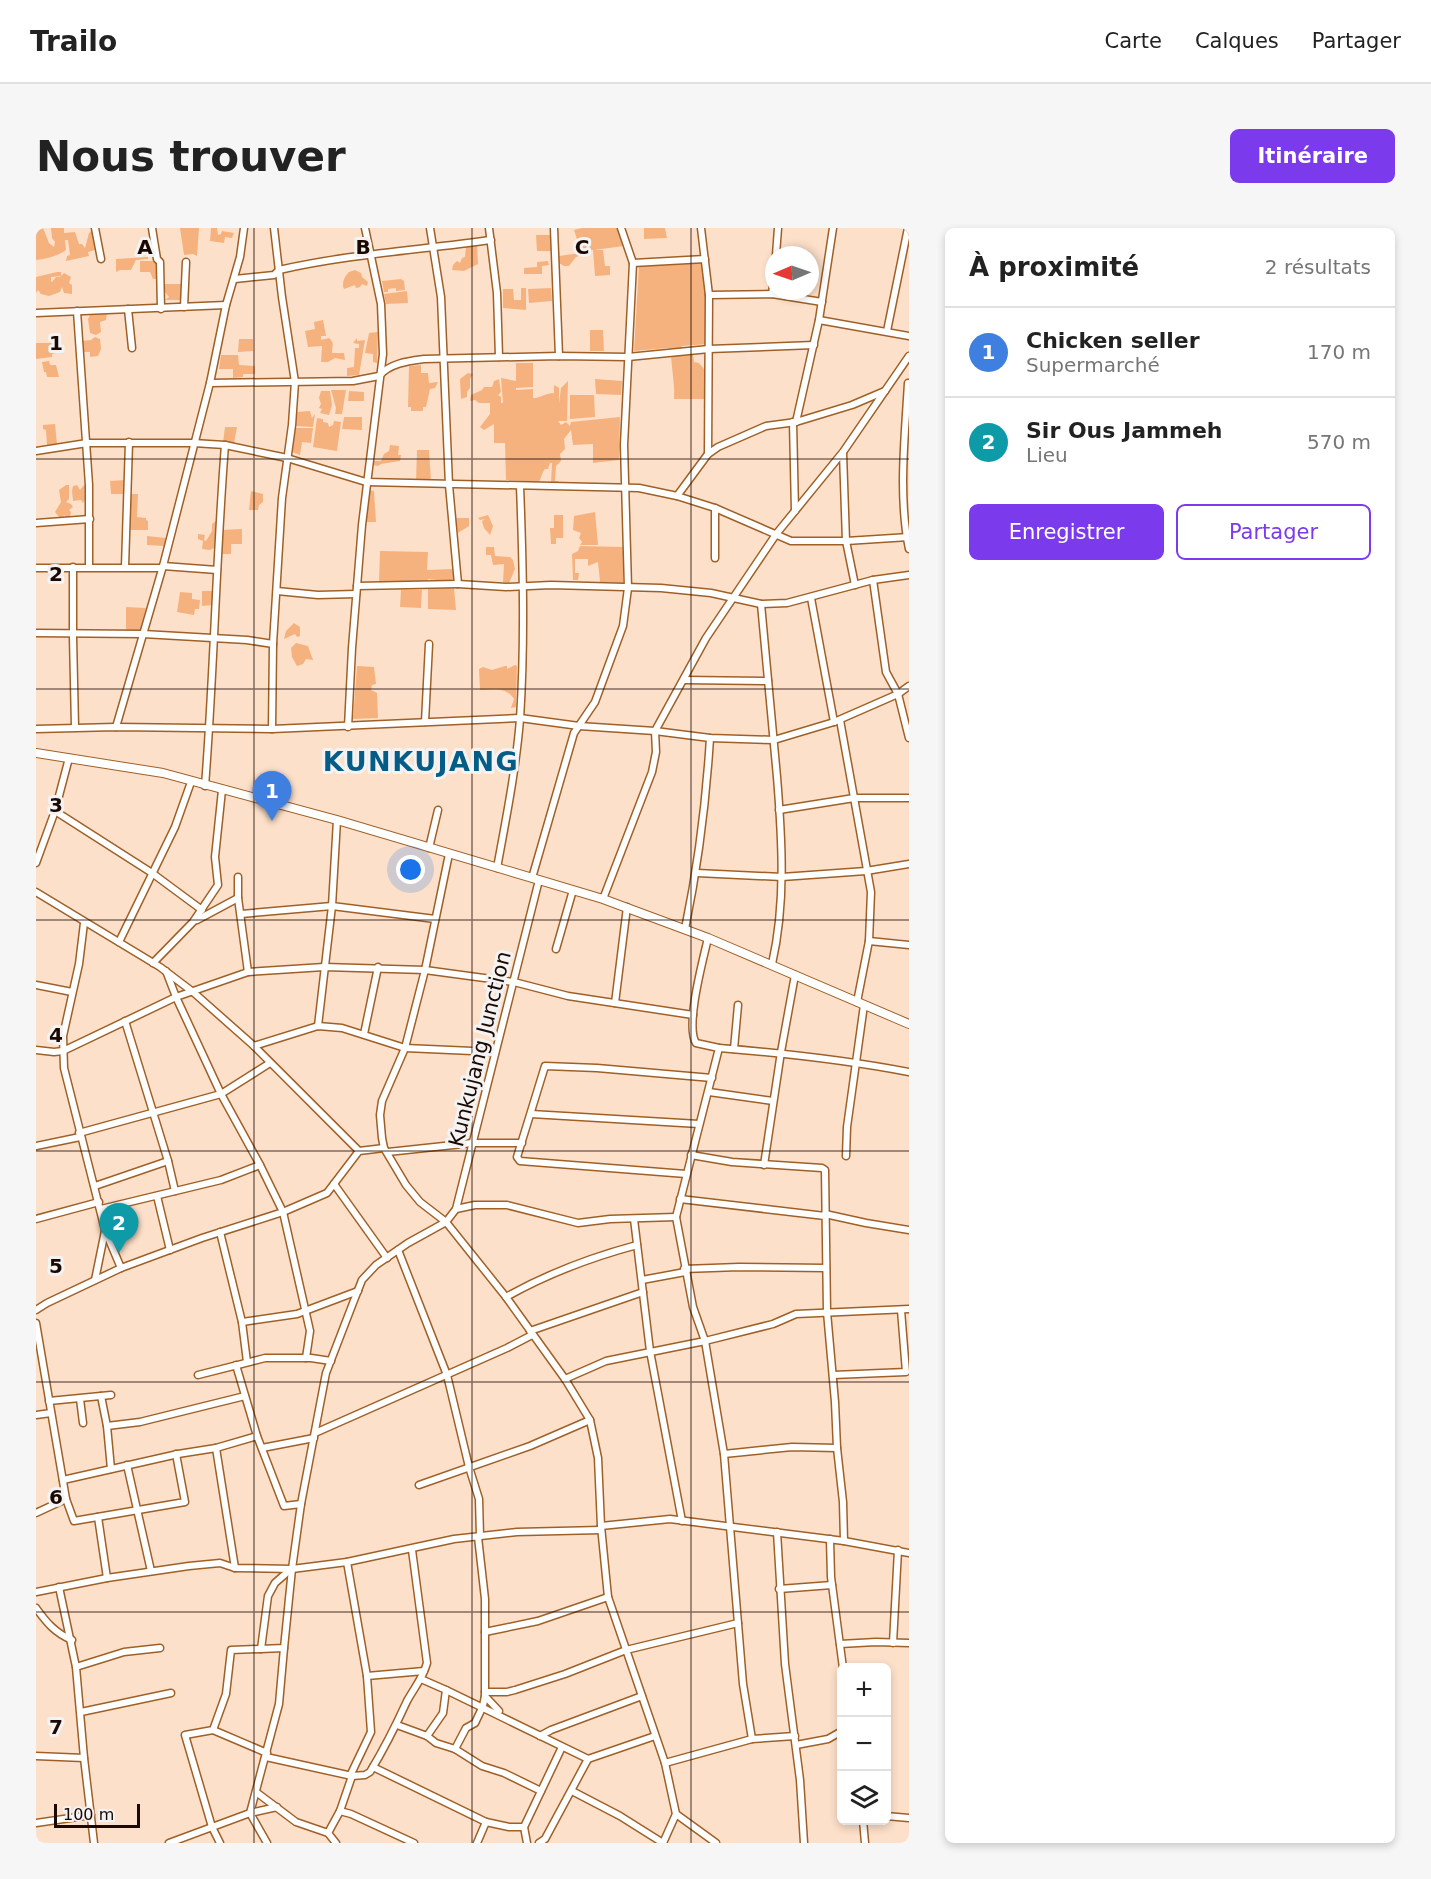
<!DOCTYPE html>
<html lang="fr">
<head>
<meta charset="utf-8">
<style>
	body { margin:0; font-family:"DejaVu Sans",sans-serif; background:#f6f6f6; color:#222 }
	.controls { position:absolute; right:18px; bottom:18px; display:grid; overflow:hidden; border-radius:9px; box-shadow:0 3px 9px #0003 }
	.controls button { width:54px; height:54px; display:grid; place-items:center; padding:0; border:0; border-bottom:2px solid #e0e0e0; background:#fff; color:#222; font:30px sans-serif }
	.compass { position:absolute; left:729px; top:18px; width:54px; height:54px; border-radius:50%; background:#fff; box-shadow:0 3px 9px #0003; rotate:268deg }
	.scale { position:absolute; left:18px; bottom:15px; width:86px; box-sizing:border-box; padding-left:6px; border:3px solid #1b0800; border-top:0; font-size:16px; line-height:21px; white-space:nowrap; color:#1b0800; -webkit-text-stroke:4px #f3f3f3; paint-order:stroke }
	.you { position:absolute; left:375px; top:642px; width:21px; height:21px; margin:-15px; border:4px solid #fff; border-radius:50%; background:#1a73e8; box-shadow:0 0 0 9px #1a73e833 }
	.badge { display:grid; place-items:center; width:39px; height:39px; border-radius:50%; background:#7c3aed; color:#fff; font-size:20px; font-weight:700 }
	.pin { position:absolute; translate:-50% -50px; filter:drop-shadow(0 2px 3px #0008) }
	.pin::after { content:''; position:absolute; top:32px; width:21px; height:18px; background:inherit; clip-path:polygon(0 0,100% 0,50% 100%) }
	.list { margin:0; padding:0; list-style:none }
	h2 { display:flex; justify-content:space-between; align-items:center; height:78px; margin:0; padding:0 24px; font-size:26px }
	h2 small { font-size:20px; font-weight:400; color:#767676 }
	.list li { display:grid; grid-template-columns:39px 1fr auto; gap:18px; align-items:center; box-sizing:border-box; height:90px; padding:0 24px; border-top:2px solid #e0e0e0 }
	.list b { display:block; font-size:22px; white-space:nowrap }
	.list p { margin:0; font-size:20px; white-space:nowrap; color:#767676 }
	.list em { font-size:20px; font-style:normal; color:#767676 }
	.actions { display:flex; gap:12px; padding:18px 24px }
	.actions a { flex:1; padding:14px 0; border:2px solid #7c3aed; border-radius:9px; text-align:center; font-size:21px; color:#7c3aed }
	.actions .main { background:#7c3aed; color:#fff }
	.icon { flex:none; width:33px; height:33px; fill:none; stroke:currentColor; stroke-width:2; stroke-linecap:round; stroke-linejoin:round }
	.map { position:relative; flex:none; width:873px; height:1615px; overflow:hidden; border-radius:9px }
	header { display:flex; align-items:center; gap:36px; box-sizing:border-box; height:84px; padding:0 30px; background:#fff; border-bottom:2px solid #e0e0e0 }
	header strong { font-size:28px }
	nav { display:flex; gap:33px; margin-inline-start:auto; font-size:21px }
	.intro { display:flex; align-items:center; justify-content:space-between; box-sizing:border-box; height:144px; padding:0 36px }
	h1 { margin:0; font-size:42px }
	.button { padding:15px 27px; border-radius:9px; background:#7c3aed; color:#fff; font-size:21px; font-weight:700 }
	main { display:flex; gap:36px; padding:0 36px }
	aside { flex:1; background:#fff; border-radius:9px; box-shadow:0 3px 9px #0003 }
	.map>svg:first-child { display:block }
	.green { fill:#f5b27e }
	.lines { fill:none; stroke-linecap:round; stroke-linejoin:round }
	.minor-casing { stroke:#9f6027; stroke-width:9 }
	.tertiary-casing { stroke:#9f6027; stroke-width:10 }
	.minor { stroke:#fff; stroke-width:6 }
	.tertiary { stroke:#fff; stroke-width:8 }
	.grid { fill:none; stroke:#1b0800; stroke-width:1.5; stroke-opacity:0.55 }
	.labels { text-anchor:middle; stroke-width:6; stroke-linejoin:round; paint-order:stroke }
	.street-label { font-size:21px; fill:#1b0800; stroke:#f3f3f3 }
	.district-label { font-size:27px; font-weight:bold; letter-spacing:1.5px; fill:#045c87; stroke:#f3f3f3 }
	.grid-label { font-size:20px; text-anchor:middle; font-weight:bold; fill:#1b0800; stroke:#f3f3f3; stroke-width:6; stroke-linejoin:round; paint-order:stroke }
</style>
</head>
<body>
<header>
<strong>Trailo</strong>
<nav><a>Carte</a><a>Calques</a><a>Partager</a></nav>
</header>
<div class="intro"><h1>Nous trouver</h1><a class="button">Itinéraire</a></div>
<main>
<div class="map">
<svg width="873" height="1615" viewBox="0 0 873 1615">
	<rect width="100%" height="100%" fill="#fde0ca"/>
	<g class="green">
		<path d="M0 0H7L13 15 18 19 19 14 16 10 15 0H28V5L39 4 43 16H46L49 20 53 5 56 2 59 22 52 24 53 28 30 33 31 28 34 27 32 12H29L30 22C22 28 10 31 0 32Z"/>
		<path d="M144 0H163L161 28 157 26 148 27Z"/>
		<path d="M175 0H181L182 7 185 6 186 3 198 5 196 10 189 9 188 15 174 13Z"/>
		<path d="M546 0H582L588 18 558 22H567L569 38H574V47L559 48 557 22 545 24 538 2Z"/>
		<path d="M608 0H629L631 10 608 11Z"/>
		<path d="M500 7H515V23H501Z"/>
		<path d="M441 16 442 36 428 43 416 42 417 37 421 33 424 35 426 30 429 29 430 18Z"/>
		<path d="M544 25 543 28 540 29 533 38H528L523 35V28Z"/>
		<path d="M112 29V31L100 32 95 42H84L80 44V31Z"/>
		<path d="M104 33H121L122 51H117L114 44H104Z"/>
		<path d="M512 33 513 37 506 38V46H488V40L501 39V34Z"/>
		<path d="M666 33 671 89V116L646 118 645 121 640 122 632 120 598 123 603 37Z"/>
		<path d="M319 42 325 45 326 49 332 54 331 58 326 56 324 59 320 60 319 57 308 61C305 55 309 48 313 44Z"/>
		<path d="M21 44H25V48L15 49V53L16 54 20 49H24L28 45 35 49 33 55 36 57V66L28 65 26 59 24 64 13 68 5 66 2 62 0 65V49Z"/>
		<path d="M365 51 368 53 369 62 360 63V60L352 61V64H348L346 53Z"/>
		<path d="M129 56H146L145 72H129L133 69 128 63Z"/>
		<path d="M485 60H490V82L467 80V61H477L478 72H485Z"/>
		<path d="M515 60 516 73 493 75 492 61Z"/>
		<path d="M371 63 372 75 350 76 348 66Z"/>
		<path d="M55 85H71L70 92 64 94 65 104 60 107 54 105 52 91Z"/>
		<path d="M287 92 290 108H285V112L293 110C299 115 296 118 296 125H308L309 132 299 130 292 134H285L286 118 272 119 269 103 279 101 278 94Z"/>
		<path d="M554 102H567L568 123H554Z"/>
		<path d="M342 104 341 135 337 134V126L329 125 333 105Z"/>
		<path d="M59 109 64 111 65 121 62 128 54 129V124H47L45 120 46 113 55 112Z"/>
		<path d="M321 110V113L329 112 323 147 311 148V140L318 139 319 120H323V116L317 115Z"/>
		<path d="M203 111H217V123L202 124Z"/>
		<path d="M0 115H19L20 125 16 126V129L0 131Z"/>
		<path d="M185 127H202L203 137 219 138V146H207V149L197 150V141H183Z"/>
		<path d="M657 127 658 134 663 135 668 141 669 171H638C639 157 636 143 635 128Z"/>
		<path d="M13 133 14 137H20L23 149H11L10 144H8L6 134Z"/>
		<path d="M480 135H497V159L480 160V162L497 161V170C502 171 510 165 518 165V157L523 160V175L525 160 532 153 531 193H522L525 197 530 194 534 198 535 194 584 189 583 232 557 235V216L537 217 535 202 528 211 529 221 524 226 525 233 520 238 519 253H522L523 255H515L516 235H514L512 241H509C505 246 505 252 501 258L490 253 470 252 469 215H458V196L448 202 444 199 454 186V175H443L439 172 434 173 435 167 446 162 448 159H456L458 153 463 151 465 164 462 167 465 169V175H467L465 150 480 153Z"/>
		<path d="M385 137V145H392L393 155 402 154 399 160 394 161 390 179H387V183H375V179H372L373 138Z"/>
		<path d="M432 145 437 146 434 151V160L431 164V169L425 171 424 151Z"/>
		<path d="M559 151 586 153 585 167 560 166Z"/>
		<path d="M295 162H310L306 186H299L300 180Z"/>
		<path d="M285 163H294L296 177 293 187 284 185 286 181 283 180 285 176 283 170Z"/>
		<path d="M313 163 328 164V173H312Z"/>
		<path d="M534 167H558L559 189 534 191Z"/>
		<path d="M260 174 261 184 274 183 276 190 279 186 277 199 258 198Z"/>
		<path d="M308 189H326V202L306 201Z"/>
		<path d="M281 190 287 191V194L292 195 293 199 297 197 298 193 305 194 301 223 277 219Z"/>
		<path d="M19 196 21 216 11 217 10 202 7 201V197Z"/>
		<path d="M189 199H201L198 215 187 214Z"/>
		<path d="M258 200H277L275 215 266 214 264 227 256 224Z"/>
		<path d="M354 217 363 218 362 227H365L364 233 345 236 342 238 337 237V233H345L348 226 353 223Z"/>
		<path d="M381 222H393L395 253H380Z"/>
		<path d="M89 252V266H75L74 253Z"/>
		<path d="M52 256 51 268 47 275 45 272 37 273 36 263 37 258 41 257 44 262 48 257Z"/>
		<path d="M30 257H33V271L30 274 35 276 37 279 33 282 35 284 34 289 31 290 28 287 27 290 23 289 19 284 25 274 23 262Z"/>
		<path d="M332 262 338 263 340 294H329Z"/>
		<path d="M215 263 227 266V274L223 277 222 282H213Z"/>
		<path d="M95 266H102L101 289 110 290V292L112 293V302H93Z"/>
		<path d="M559 284 562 317H544L546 314 543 310 545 305 537 302 538 288Z"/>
		<path d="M452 287 457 298 454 307 448 300 446 293 449 291 444 292 442 290Z"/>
		<path d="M518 287H527V310H520V316H515L514 300H518Z"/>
		<path d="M420 290H433V298L422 305Z"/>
		<path d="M180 293 182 294 185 302 206 301V316H195V326H186L185 307 180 319 174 322 166 321 167 313 162 311V306L169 307 168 312 170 313 176 303V296Z"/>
		<path d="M111 308 130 310 128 318 111 317Z"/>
		<path d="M544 318 588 319 587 355 564 354 562 334 552 338V331H539V345H543L542 352H537L536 326 542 323Z"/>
		<path d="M450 319H458L459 328 474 329 477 332 479 341 473 355 467 354 468 336 457 337 455 327H450Z"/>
		<path d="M344 323 392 324 391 342 416 341 418 351 411 353 392 351 390 355H343Z"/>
		<path d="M418 360 420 382 392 381V361Z"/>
		<path d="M365 362H386L385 380 364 379Z"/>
		<path d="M166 363H177V377L166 378Z"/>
		<path d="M144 364 156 365V371L164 372 163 381H159L158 387 141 384Z"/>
		<path d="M90 379 110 380 104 403H90Z"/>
		<path d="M258 395 264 399V408L261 409 259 406 248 411 250 403Z"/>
		<path d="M260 415 272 418 277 432 270 431 267 436 261 438 256 429 255 420Z"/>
		<path d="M479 437 481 438 480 479 475 480 478 471C469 458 458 462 444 462L443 441 447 439 456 442 469 438H471V441Z"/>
		<path d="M321 438 338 439 340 456 336 457 335 462 341 465 342 490 317 491Z"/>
	</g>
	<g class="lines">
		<g class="minor-casing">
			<g id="minor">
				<path d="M59 0 65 31"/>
				<path d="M116 0 121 31 124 34 125 81"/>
				<path d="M394 0 405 69 413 257 422 356 470 359 515 357 625 360 675 365 725 376 751 375 837 352 873 347"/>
				<path d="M453 0 461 65 463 129"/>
				<path d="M518 0 523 128"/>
				<path d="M665 0 673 67 672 226"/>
				<path d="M740 27 742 0"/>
				<path d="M597 35 669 31"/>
				<path d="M199 51 238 47 243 42C313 26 384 22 455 12"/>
				<path d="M736 66 738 49"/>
				<path d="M673 67 736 66 786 74"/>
				<path d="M148 79 150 34"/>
				<path d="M92 81 96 120"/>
				<path d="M41 83 53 257V339"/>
				<path d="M0 85 190 77"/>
				<path d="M783 92 873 108"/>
				<path d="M851 103 872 0"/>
				<path d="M174 155 317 153 343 148C354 135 373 133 388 131L523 128 592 129 673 121 778 117"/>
				<path d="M872 155C869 208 862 268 873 321"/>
				<path d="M757 194 759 283"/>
				<path d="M760 194 783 92 797 0"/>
				<path d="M0 223 51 215H157L189 217 251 230 330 254 603 260 641 268 679 280 755 313H810L873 309"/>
				<path d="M807 225 810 313 819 357"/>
				<path d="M641 268 672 226 682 219 730 198 760 194 816 177 849 163"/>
				<path d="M0 295 54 291"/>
				<path d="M679 330V280"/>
				<path d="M127 338 181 342"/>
				<path d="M37 339V409L39 499"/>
				<path d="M89 339 93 214"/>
				<path d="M0 340H126"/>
				<path d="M837 352 850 444 862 466 873 510"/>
				<path d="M321 358 422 356"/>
				<path d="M241 363 282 367 320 366"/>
				<path d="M775 370 798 494"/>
				<path d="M725 376C730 434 736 491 741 549 746 611 750 675 736 736"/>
				<path d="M0 405 107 406 211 412 237 416"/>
				<path d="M648 452 732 453"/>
				<path d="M804 492 835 664 833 713 821 774"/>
				<path d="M389 494 393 416"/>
				<path d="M80 499 127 338 174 155 190 77 204 29 208 0"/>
				<path d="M312 499 316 420 326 297 347 126 345 76 329 0"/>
				<path d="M0 501 80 499 236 501 484 490 543 498 619 503 674 510 738 512 798 494 862 466 873 458"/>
				<path d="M236 501 237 416 246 270 256 197 259 154 246 69 238 0"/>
				<path d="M169 558C178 444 180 331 189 217"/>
				<path d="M743 582 818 570H873"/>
				<path d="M19 583 116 645 166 682"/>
				<path d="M393 620 402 582"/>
				<path d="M413 626 389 742 369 820 346 873 344 887 346 910 348 920 370 957 384 974 410 994 470 1069 529 1151 554 1192 562 1230 565 1298 572 1369 629 1535 640 1586 680 1615"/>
				<path d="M0 635 19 583 33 530"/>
				<path d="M461 640C470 591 480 541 484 491 489 414 487 336 484 258"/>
				<path d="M661 645 746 649 830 643 873 636"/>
				<path d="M202 649V670L212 744"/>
				<path d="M496 650 538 505 559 474 587 398 592 360 588 217 597 35 585 0"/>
				<path d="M0 664 124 739 157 764 218 818 323 923"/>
				<path d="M567 671 616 544 620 524 619 503 670 410 741 305 807 224 873 128"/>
				<path d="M205 686 296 678 399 691"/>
				<path d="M161 692 202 670"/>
				<path d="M48 695 43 736 27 808 28 840 69 1002 85 1040"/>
				<path d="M649 701C662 638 670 575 674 510"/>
				<path d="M672 710C667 732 649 798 660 815L683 820 640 989 657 1079 669 1113 688 1226 707 1456 716 1511"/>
				<path d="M833 713 873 717"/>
				<path d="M83 714 139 599 155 554"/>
				<path d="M520 721 537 662"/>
				<path d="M117 735 157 694 182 657 179 629 186 562"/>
				<path d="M130 743 140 769 185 866 224 937 247 984 274 1103 270 1130"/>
				<path d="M0 757 36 764"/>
				<path d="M579 775 591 679"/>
				<path d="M89 793 132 933 139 963"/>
				<path d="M282 798 296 678 301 592"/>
				<path d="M328 806 342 739"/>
				<path d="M218 818 282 798 306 800 369 820 459 824"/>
				<path d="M683 820C747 825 810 832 873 844"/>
				<path d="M698 821 702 777"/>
				<path d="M0 822 18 824 27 823 140 769 212 744 288 739 389 742 478 754 532 768 657 787"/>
				<path d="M673 864 737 873"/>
				<path d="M495 886 663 896"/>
				<path d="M43 905 185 866 234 835"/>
				<path d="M0 918 44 909"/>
				<path d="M352 924 436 915H486"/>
				<path d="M655 927 696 934 786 940 789 942 791 1084 799 1174 801 1220 807 1274 808 1313"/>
				<path d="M810 928 811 899 828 777"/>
				<path d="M728 937 745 824 759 747"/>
				<path d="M650 946 484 933 481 929 509 838 561 840 676 850"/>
				<path d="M298 956 351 1030"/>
				<path d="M59 958 132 933"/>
				<path d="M121 968 134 1022"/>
				<path d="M644 971 789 988"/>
				<path d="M65 981 185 952 224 937"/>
				<path d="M420 981 439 977H471L542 995 574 991 640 989"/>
				<path d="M789 986 830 995 873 1002"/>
				<path d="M0 991 63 974"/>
				<path d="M598 991 614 1123 646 1293"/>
				<path d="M184 1004 206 1094 211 1134"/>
				<path d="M362 1022 411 1147 433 1239 443 1271 444 1308"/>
				<path d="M648 1041 703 1039 790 1040"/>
				<path d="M59 1052 69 1003"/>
				<path d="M606 1052 649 1044"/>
				<path d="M470 1069C511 1046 556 1029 601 1017"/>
				<path d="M0 1082 11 1075 85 1040 166 1010 247 984 291 965 323 923 348 920"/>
				<path d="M206 1094 261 1086 322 1063"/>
				<path d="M0 1095 30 1271 38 1293 149 1274 140 1226"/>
				<path d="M494 1103 607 1064"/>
				<path d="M200 1137 221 1208 248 1278 265 1276"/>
				<path d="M162 1147 229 1130H275L295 1133"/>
				<path d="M797 1147 870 1144 865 1082"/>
				<path d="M529 1151 570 1133 669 1113 737 1096 760 1086 873 1081"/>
				<path d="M65 1168 71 1198"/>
				<path d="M44 1171 47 1195"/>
				<path d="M13 1173 75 1167"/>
				<path d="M0 1187 15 1185"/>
				<path d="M279 1205 471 1120 496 1107"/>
				<path d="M180 1220 199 1340"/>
				<path d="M226 1220 278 1210"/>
				<path d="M688 1226 756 1219 801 1220"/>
				<path d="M91 1237 115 1343"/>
				<path d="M75 1241 71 1198 104 1194 209 1168"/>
				<path d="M27 1252 142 1226 180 1220 221 1208"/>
				<path d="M383 1257 494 1218 554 1192"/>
				<path d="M0 1285 30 1271"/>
				<path d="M62 1289 71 1350"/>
				<path d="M565 1298 634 1291 808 1313 873 1325"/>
				<path d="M741 1304 749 1436 764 1552 768 1615"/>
				<path d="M794 1311 795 1349 807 1440"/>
				<path d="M311 1334 331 1448 335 1504 314 1548"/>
				<path d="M23 1359 40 1439 48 1530 58 1615"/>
				<path d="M743 1361 796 1357"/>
				<path d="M0 1364 71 1350 153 1338 184 1335 199 1340 256 1341 311 1334 418 1311 481 1304 565 1302"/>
				<path d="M0 1380C10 1394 19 1405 36 1412"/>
				<path d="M449 1404 502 1393 572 1369"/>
				<path d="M857 1415 862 1322"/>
				<path d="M804 1416 840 1414 873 1415"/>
				<path d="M225 1421 232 1368 239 1355 255 1341"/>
				<path d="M40 1439 88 1424 124 1420"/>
				<path d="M331 1448 388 1443"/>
				<path d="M385 1451 410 1462 407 1485 391 1508"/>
				<path d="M410 1462 552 1531 619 1508"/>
				<path d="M449 1464H471L479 1462 529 1446 590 1422 702 1395"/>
				<path d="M449 1468 463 1483"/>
				<path d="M45 1484 135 1465"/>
				<path d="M361 1497 391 1508 400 1515 419 1521 446 1538 468 1545 505 1563"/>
				<path d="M177 1502 231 1525"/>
				<path d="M504 1508 515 1502 606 1468"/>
				<path d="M760 1517 792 1511 806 1503"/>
				<path d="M419 1521 430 1500 439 1495 447 1478 449 1468V1371L442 1309"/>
				<path d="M0 1528 48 1530"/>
				<path d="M230 1529 316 1548 329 1547 334 1544C348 1521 360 1497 371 1473 378 1460 387 1450 391 1435L376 1322"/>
				<path d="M629 1535 716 1511 759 1508"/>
				<path d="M337 1539 450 1594 473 1599H488L526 1519"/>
				<path d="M536 1563 584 1588 627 1615"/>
				<path d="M220 1564 260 1594 292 1605 300 1615"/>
				<path d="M304 1583 315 1586 378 1615"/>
				<path d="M850 1588 873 1590"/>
				<path d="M827 1592 829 1615"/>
				<path d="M0 1595 55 1587"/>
				<path d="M488 1599 491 1615"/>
				<path d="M292 1605 304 1583 316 1548"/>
				<path d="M133 1615 214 1585 241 1579"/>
				<path d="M184 1615 176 1599 149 1507 177 1502 190 1466 195 1422 248 1420 256 1341 265 1276 290 1145 317 1075 326 1052 340 1037 372 1015 410 994 420 981 503 652"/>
				<path d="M231 1615 214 1585 243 1476 248 1420"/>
				<path d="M441 1615 450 1594"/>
				<path d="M503 1615 509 1611 552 1531"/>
				<path d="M627 1615 640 1586"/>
			</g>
		</g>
		<g class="tertiary-casing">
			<path id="tertiary" d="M0 525 127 545 301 592 567 671 672 710 873 796"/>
		</g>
		<use href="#minor" class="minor"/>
		<use href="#tertiary" class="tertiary"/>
	</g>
	<path class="grid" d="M218 0V1615M436 0V1615M655 0V1615M0 231H873M0 461H873M0 692H873M0 923H873M0 1154H873M0 1384H873"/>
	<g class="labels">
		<g class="street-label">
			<text transform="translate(444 821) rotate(-76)" y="7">Kunkujang Junction</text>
		</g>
		<g class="district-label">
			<text x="385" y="543">KUNKUJANG</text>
		</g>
	</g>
	<g class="grid-label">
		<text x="109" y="26">A</text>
		<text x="327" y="26">B</text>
		<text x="546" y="26">C</text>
		<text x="20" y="122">1</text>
		<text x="20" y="353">2</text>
		<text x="20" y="584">3</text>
		<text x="20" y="814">4</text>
		<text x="20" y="1045">5</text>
		<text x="20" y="1276">6</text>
		<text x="20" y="1506">7</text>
	</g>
</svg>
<div class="controls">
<button>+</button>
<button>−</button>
<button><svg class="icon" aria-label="layers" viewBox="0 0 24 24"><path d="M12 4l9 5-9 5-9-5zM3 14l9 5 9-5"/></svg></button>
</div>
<svg class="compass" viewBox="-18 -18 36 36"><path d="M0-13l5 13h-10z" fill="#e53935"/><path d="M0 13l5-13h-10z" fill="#767676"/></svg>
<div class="scale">100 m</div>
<div class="you"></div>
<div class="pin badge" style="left:236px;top:593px;background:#3f7fe0">1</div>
<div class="pin badge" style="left:83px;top:1025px;background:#0f9aa8">2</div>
</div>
<aside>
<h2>À proximité<small>2 résultats</small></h2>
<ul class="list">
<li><span class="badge" style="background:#3f7fe0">1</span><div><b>Chicken seller</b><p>Supermarché</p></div><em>170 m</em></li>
<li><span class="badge" style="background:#0f9aa8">2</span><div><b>Sir Ous Jammeh</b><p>Lieu</p></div><em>570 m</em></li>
</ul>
<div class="actions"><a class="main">Enregistrer</a><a>Partager</a></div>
</aside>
</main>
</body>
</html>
